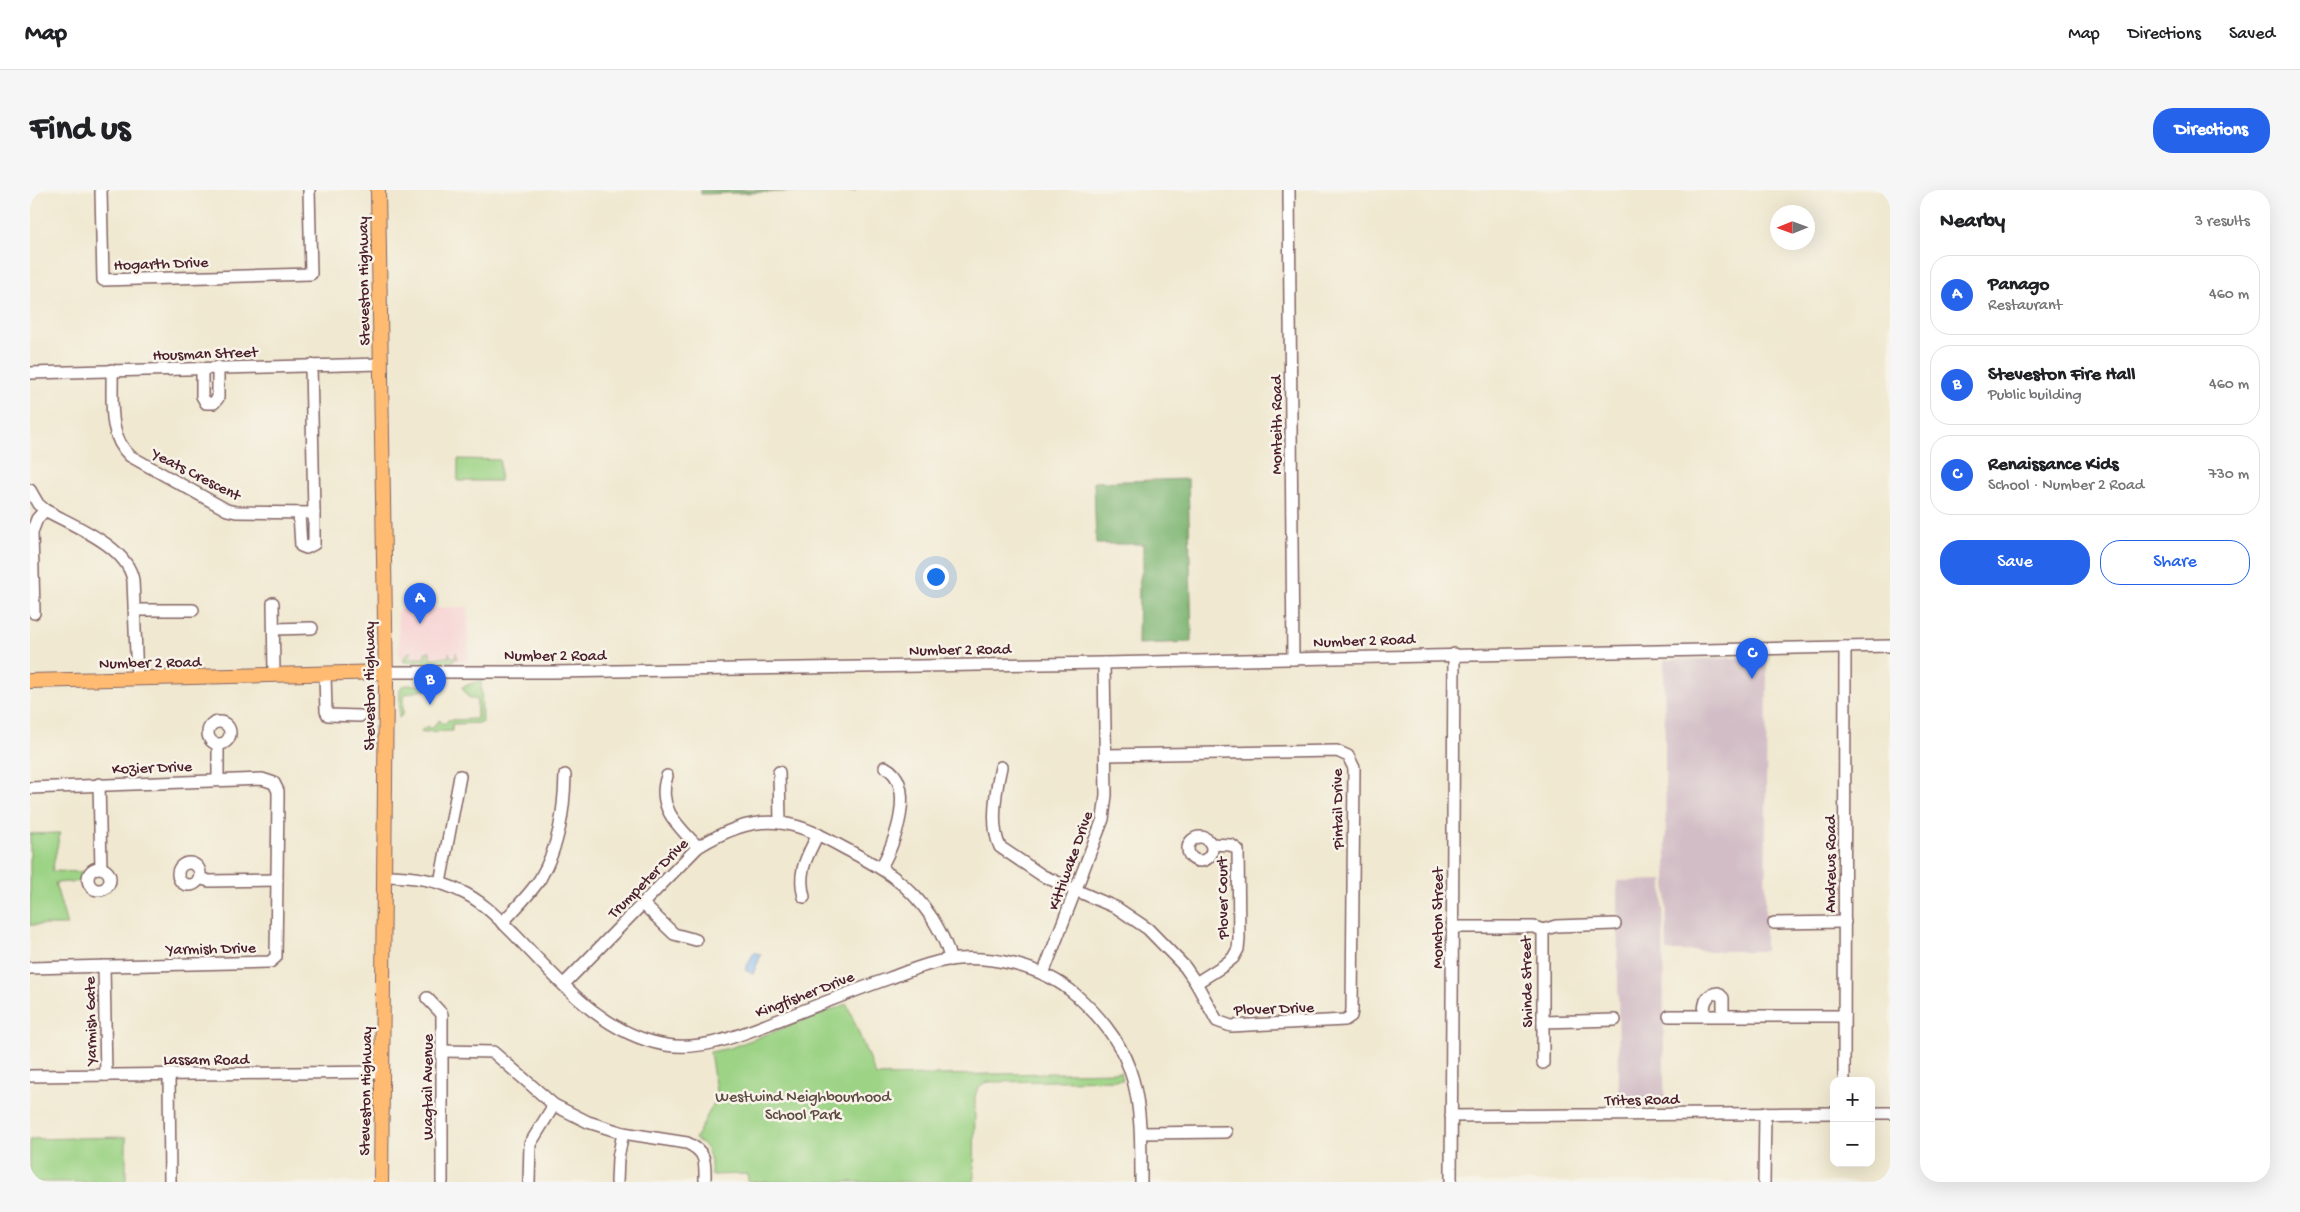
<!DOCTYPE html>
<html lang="en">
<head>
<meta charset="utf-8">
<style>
	body { margin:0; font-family:"Gochi Hand",sans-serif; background:#f6f6f6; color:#202124 }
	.controls { position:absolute; right:15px; bottom:15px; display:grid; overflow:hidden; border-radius:10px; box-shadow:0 5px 20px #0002 }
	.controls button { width:45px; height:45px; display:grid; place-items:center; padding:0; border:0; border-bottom:1px solid #e0e0e0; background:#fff; color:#202124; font:25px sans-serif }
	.compass { position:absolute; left:1740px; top:15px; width:45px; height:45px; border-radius:50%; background:#fff; box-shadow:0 5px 20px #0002; rotate:269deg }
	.you { position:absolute; left:905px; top:386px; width:18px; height:18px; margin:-12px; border:4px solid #fff; border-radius:50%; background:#1a73e8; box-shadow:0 0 0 8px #1a73e833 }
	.badge { display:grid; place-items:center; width:32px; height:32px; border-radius:50%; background:#2563eb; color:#fff; font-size:16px; font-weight:700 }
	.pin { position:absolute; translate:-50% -41px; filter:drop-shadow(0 1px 2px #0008) }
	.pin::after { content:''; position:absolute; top:26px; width:18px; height:15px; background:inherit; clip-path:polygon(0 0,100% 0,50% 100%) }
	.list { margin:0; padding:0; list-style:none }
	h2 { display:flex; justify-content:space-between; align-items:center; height:65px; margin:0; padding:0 20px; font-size:21px }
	h2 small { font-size:16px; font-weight:400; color:#757577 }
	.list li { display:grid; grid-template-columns:32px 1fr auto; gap:15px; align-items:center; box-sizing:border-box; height:80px; margin:0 10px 10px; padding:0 10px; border:1px solid #e0e0e0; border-radius:20px }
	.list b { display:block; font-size:19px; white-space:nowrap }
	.list p { margin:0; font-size:16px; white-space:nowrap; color:#757577 }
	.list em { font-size:16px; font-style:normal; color:#757577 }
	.actions { display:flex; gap:10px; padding:15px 20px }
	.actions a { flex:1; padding:11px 0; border:1px solid #2563eb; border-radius:20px; text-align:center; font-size:18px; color:#2563eb }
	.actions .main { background:#2563eb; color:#fff }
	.map { position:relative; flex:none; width:1860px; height:992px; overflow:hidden; border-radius:20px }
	header { display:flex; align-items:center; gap:30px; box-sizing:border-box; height:70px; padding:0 25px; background:#fff; border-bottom:1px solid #e0e0e0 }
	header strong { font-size:24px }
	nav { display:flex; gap:28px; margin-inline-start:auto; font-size:18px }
	.intro { display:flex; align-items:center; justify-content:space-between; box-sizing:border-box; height:120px; padding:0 30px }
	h1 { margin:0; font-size:35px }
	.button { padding:12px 22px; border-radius:20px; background:#2563eb; color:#fff; font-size:18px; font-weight:700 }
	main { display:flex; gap:30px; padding:0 30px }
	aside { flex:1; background:#fff; border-radius:20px; box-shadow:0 5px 20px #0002 }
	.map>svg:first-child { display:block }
	.built { fill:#f7cfd2 }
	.industrial { fill:#d2bdc6 }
	.green { fill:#9cd385; stroke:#737958 }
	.forest { fill:#7db572; stroke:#646a4e }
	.water { fill:#81b7f0; stroke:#666b8e }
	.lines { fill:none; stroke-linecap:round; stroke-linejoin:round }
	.minor-casing { stroke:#846565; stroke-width:14 }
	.major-casing { stroke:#846565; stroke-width:16 }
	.minor { stroke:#fff; stroke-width:11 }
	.major { stroke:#ffbb71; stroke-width:14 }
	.labels { text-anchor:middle; stroke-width:5; stroke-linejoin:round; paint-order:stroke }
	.street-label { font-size:16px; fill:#4a1f2b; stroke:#f7f3e8 }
	.park-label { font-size:16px; fill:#5e4c42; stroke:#f7f3e8 }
</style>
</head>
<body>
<header>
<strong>Map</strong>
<nav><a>Map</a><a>Directions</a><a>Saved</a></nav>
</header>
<div class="intro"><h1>Find us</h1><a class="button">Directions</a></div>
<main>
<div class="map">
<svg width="1860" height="992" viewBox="0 0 1860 992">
	<rect width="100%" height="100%" fill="#f7f3e8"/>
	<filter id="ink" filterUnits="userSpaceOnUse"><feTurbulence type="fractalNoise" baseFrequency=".02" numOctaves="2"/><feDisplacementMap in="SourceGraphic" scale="10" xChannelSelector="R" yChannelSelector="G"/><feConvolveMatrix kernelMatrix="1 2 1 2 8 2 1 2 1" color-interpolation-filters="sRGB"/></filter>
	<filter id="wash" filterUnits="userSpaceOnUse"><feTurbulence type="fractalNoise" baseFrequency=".0096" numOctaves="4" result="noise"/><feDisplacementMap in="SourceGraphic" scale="20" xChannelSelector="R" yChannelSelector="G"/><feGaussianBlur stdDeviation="1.12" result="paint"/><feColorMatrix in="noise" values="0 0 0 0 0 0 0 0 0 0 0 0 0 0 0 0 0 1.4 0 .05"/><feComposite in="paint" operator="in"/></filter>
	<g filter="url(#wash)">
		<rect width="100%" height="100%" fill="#f0e8d0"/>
		<path class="built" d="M438 417V471H372L369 464 368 419Z"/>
		<g class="industrial">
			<path d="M1737 467 1735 761H1637L1634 470Z"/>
			<path d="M1633 690 1634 893 1636 918H1588L1589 883 1587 691Z"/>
		</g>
		<g class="green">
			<path d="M428 269 470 270V291H428Z"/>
			<path d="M380 461 381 468H395V462L400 461V468L419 467V462L421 467H426V462L427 469H423V472H374V468Z"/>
			<path d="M451 490 452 533 422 534V541L390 542 397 536 401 539 409 530 414 534 418 530 447 529V510L438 507 432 497Z"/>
			<path d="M377 495H406L402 498 376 504 373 509V524L369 528 370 500 372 496Z"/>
			<path d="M30 643 22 681 54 682 53 691 25 693 37 735H0V644Z"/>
			<path d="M817 814 846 886 1091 882 1093 890 960 892C950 893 946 899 945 908L944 992H718V984L681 985C682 970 680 956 665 949L687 907 680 862 700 858Z"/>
			<path d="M96 947V992H0V949Z"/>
		</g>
		<g class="forest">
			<path d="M671 0H826L671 4Z"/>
			<path d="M1158 289 1162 452 1108 454 1109 393 1113 377V354H1066L1064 292Z"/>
		</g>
		<path class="water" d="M724 762 731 765 723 784 715 780Z"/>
	</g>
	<g filter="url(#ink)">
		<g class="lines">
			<g class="minor-casing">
				<g id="minor">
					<path d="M71 0 73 90 281 84 279 0"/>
					<path d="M1259 0 1263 469"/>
					<path d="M172 178V206L176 213H184L188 208V177"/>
					<path d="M82 180C83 209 77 245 100 266L197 320 206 322 284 323 281 175"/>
					<path d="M0 183 351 174"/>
					<path d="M0 300 8 314 15 320C44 336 97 356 103 390L107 488"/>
					<path d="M269 323 271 356 276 358 284 354V323"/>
					<path d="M243 413 244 485"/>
					<path d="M105 420H163"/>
					<path d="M4 423 2 342 7 329 15 320"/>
					<path d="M244 439 282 438"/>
					<path d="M356 482H523L1074 473 1860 456"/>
					<path d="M295 484 296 521 298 525 330 526"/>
					<circle cx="189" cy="543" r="11"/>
					<path d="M188 554V590"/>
					<path d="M971 577C966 599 960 636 970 657L1013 686 1087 718 1118 739 1155 777 1166 793 1187 831 1201 836 1315 830 1321 826 1322 820 1324 578 1318 566 1307 561 1076 565"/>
					<path d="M749 582 750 633"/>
					<path d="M637 586C626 617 648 636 668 657"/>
					<path d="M69 594 71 678"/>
					<path d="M0 598 232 589 244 593 248 601V608L246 767 240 772 0 778"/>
					<circle cx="1170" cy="659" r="12"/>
					<circle cx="159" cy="684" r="11"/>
					<path d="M851 677C865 654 887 594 855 577"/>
					<circle cx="69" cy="689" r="11"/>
					<path d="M354 686C380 686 406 689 430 701 451 710 468 728 484 744 527 788 571 844 636 855 672 861 707 846 741 833 781 818 820 802 860 788 879 781 897 773 917 770 960 764 1013 776 1046 805 1111 863 1111 910 1111 992"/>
					<path d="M169 688 179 691 247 690"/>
					<path d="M410 693 430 586"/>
					<path d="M774 707C767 681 777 667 788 644"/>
					<path d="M613 714 644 744 666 750"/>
					<path d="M472 733C485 719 500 704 510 689 529 656 534 623 535 585"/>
					<path d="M1744 733 1815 732"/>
					<path d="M1422 737H1504L1513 740"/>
					<path d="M1513 740 1526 736 1585 734"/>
					<path d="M74 776 76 885"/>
					<path d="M1013 784 1073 629 1076 605 1074 473"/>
					<path d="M1166 793 1193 776 1203 768 1208 759 1209 749 1208 660 1201 655 1181 654"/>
					<path d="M534 794 668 657C693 642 720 629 751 633 774 636 794 647 814 658 852 678 878 692 902 728 910 741 918 755 920 770"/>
					<path d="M397 808 412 824V992"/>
					<path d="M1674 825C1674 814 1675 804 1688 803L1693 808V825"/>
					<path d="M1639 826H1814"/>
					<path d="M1513 832 1585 830"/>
					<path d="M414 861 463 862 524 915 558 932 593 943 657 953C677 962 675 972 675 992"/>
					<path d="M1513 873V740"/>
					<path d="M139 884 140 992"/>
					<path d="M0 886 352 882"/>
					<path d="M1814 891 1815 457"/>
					<path d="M1841 923H1860"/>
					<path d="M1421 926 1804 923"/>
					<path d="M1111 943 1196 942"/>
					<path d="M499 992 500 954 524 915"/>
					<path d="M587 992 588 968 593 943"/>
					<path d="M1421 992 1424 464"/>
					<path d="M1734 992 1735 923"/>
				</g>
			</g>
			<g class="major-casing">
				<g id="major">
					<path d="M348 0 356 493 351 992"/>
					<path d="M0 491 356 482"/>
				</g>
			</g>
			<use href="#minor" class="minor"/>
			<use href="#major" class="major"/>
		</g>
	</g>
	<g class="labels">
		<g class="street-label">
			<text transform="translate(131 72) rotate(-2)" y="6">Hogarth Drive</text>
			<text transform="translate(332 91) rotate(-91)" y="6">Steveston Highway</text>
			<text transform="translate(175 162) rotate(-2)" y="6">Housman Street</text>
			<text transform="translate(1245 235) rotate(-90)" y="6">Monteith Road</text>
			<text transform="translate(167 283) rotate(27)" y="6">Yeats Crescent</text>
			<text transform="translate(1334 449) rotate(-2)" y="6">Number 2 Road</text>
			<text transform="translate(930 458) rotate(-1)" y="6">Number 2 Road</text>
			<text x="525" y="470">Number 2 Road</text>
			<text transform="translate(120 471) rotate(-1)" y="6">Number 2 Road</text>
			<text transform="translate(338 496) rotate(-90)" y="6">Steveston Highway</text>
			<text transform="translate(122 576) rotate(-2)" y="6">Kozier Drive</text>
			<text transform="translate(1306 619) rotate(-91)" y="6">Pintail Drive</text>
			<text transform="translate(1039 670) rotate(-70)" y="6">Kittiwake Drive</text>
			<text transform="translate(1799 674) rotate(-90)" y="6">Andrews Road</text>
			<text transform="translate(617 687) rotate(-45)" y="6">Trumpeter Drive</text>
			<text transform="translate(1191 708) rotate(-91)" y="6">Plover Court</text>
			<text transform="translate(1406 728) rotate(-90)" y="6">Moncton Street</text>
			<text transform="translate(181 757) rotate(-1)" y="6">Yarmish Drive</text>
			<text transform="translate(1495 792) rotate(-91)" y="6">Shinde Street</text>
			<text transform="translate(774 803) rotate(-21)" y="6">Kingfisher Drive</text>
			<text transform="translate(1244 817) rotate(-2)" y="6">Plover Drive</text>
			<text transform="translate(59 831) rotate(-91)" y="6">Yarmish Gate</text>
			<text x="176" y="874">Lassam Road</text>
			<text transform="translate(396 897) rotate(-90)" y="6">Wagtail Avenue</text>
			<text transform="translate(334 901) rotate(-89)" y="6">Steveston Highway</text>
			<text transform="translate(1612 908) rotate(-1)" y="6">Trites Road</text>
		</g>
		<g class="park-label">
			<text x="773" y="911">Westwind Neighbourhood<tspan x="773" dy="18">School Park</tspan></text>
		</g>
	</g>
</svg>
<div class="controls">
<button>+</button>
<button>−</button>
</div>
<svg class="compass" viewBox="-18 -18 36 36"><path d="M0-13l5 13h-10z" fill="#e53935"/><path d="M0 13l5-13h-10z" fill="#757577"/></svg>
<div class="you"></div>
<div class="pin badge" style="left:390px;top:434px">A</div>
<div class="pin badge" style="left:400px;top:515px">B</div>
<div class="pin badge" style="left:1722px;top:489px">C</div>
</div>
<aside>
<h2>Nearby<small>3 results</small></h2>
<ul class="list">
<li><span class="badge">A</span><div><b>Panago</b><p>Restaurant</p></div><em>460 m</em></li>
<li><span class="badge">B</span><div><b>Steveston Fire Hall</b><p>Public building</p></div><em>460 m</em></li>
<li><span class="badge">C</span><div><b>Renaissance Kids</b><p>School · Number 2 Road</p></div><em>730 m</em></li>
</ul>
<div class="actions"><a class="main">Save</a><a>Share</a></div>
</aside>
</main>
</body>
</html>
